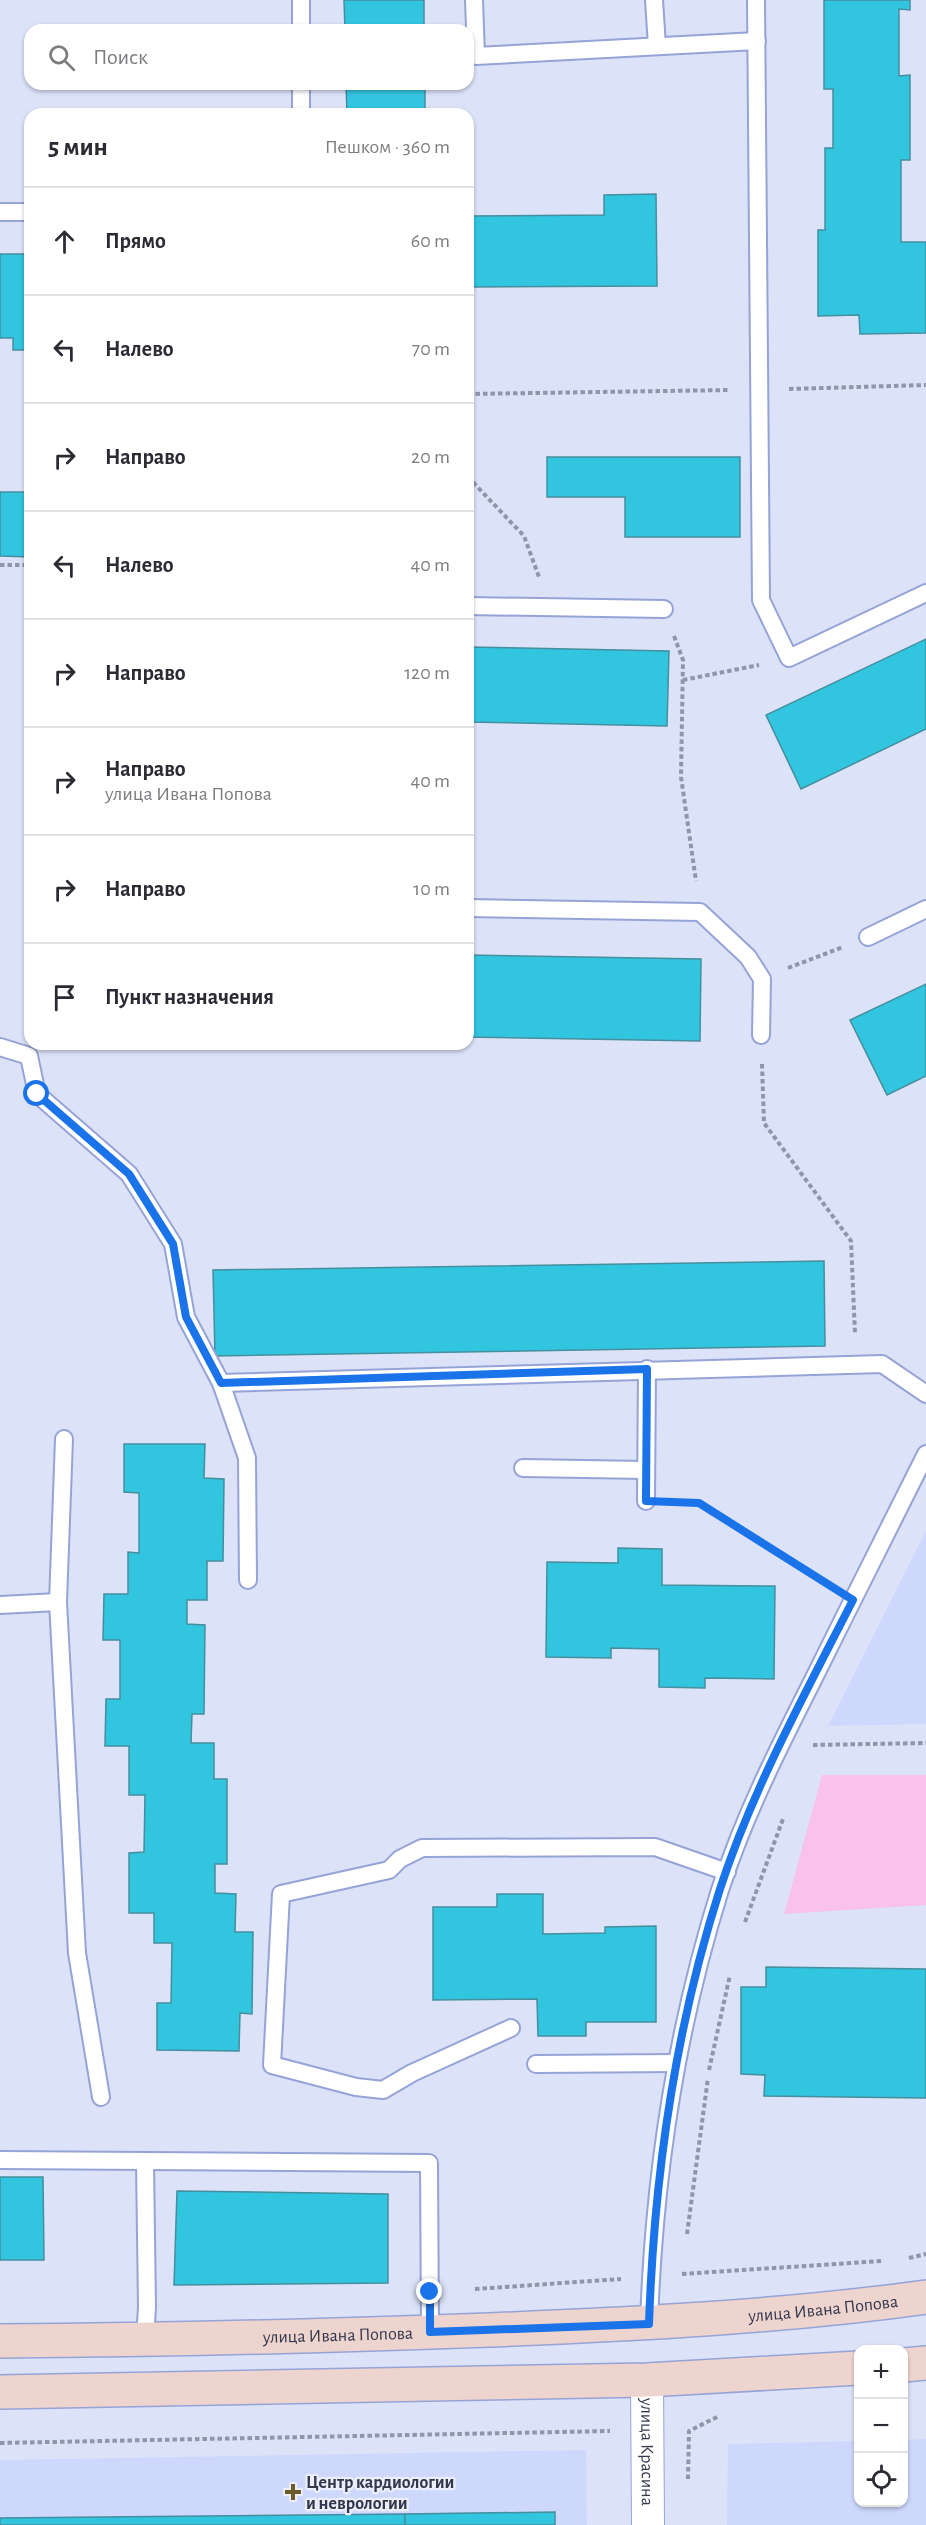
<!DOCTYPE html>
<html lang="ru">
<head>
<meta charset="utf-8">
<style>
	body { margin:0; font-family:"Alegreya Sans",sans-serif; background:#f7f7f7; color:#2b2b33 }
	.controls { position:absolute; right:18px; bottom:18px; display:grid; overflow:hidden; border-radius:12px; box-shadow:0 2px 4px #0004 }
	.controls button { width:54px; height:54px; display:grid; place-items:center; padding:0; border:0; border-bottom:2px solid #e1e1e2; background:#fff; color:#2b2b33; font:30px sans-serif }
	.stop { position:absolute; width:18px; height:18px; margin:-14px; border:4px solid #1a73e8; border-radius:50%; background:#fff }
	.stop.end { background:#1a73e8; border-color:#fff; box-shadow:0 2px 6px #0008 }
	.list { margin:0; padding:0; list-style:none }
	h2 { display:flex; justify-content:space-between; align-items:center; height:78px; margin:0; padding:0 24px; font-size:26px }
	h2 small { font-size:20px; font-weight:400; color:#7c7c81 }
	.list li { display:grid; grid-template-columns:39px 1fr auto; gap:18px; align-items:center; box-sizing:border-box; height:108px; padding:0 24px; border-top:2px solid #e1e1e2 }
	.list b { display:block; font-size:22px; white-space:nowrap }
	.list p { margin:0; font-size:20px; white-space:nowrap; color:#7c7c81 }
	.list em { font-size:20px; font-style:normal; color:#7c7c81 }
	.icon { flex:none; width:33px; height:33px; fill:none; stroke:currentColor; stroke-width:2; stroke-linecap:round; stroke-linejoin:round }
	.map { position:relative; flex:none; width:926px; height:2525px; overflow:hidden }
	.search { position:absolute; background:#fff; box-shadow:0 2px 4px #0004; left:24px; top:24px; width:450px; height:66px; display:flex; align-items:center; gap:15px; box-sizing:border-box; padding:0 21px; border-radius:18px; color:#7c7c81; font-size:22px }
	.panel { position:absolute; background:#fff; box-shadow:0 2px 4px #0004; left:24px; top:108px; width:450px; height:942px; border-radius:18px }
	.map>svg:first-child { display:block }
	.built { fill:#ced8fd }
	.green { fill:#f8c2ed }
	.building { fill:#32c5e0; stroke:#448e9d; stroke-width:1.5 }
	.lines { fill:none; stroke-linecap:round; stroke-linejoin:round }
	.lane-casing { stroke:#96a3d6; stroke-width:20 }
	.street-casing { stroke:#96a3d6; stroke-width:34 }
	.secondary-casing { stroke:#96a3d6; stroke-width:36 }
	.path { stroke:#9095ab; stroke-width:4; stroke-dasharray:4.5 3; stroke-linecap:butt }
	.lane { stroke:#fff; stroke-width:16 }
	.street { stroke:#fff; stroke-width:32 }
	.secondary { stroke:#eed4ce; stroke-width:33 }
	.route { stroke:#1a73e8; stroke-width:8 }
	.poi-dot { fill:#6b5c29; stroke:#eceffb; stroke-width:2 }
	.labels { text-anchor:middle; stroke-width:4.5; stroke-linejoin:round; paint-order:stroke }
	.street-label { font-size:18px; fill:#32374c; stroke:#eceffb }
	.poi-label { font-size:18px; font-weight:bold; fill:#32374c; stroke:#eceffb; text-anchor:start }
</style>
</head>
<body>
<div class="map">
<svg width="926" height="2525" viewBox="0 0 926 2525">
	<rect width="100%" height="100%" fill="#dce2f8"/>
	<g class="built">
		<path d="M926 1531V1724L828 1726Z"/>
		<path d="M926 2439V2525H727L728 2444 858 2441V2502H904V2440Z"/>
		<path d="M586 2450 587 2525H0V2460Z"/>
	</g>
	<path class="green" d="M822 1775H926V1905L784 1914Z"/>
	<g class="building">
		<path d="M344 0H424V30H345Z"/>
		<path d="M824 0H910V10L899 9V76L910 75V160H901V242H926V333L860 334 859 315 818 316V230H825V148H833V89H824Z"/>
		<path d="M346 84H425V114H347Z"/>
		<path d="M656 194 657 286 468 287V216L604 215V195Z"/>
		<path d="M0 254H27V260H30V350H13V338H0Z"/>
		<path d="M547 457H740V537H625V497H547Z"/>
		<path d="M0 492H30V557L0 556Z"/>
		<path d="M926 639V729L801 789 766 715Z"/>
		<path d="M468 647 669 651 667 726 468 722Z"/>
		<path d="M468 955 701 959 700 1041 468 1037Z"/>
		<path d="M926 984V1076L887 1095 850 1020Z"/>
		<path d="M824 1261 825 1346 215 1356 213 1270Z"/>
		<path d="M124 1444H205L204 1478 224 1479 223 1561H207V1600H187V1624L205 1625 204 1714H192L191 1743H214V1779H227V1864H215V1893L236 1894 235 1932H253L252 2014 240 2013 239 2051 157 2050V2003H171L172 1943H154V1913H129V1853L144 1852 145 1795H129V1746H105L106 1699H120V1640H103L104 1594H128V1552L139 1553V1493L124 1492Z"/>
		<path d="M618 1548 662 1549V1585L775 1586 774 1679 705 1678V1688L659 1687V1649L611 1648V1658L546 1657 547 1562 618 1563Z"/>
		<path d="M497 1894H543V1934L605 1933V1927L656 1926V2022H586V2036H538L537 1999 433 2000V1907H497Z"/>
		<path d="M766 1967 926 1969V2098L764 2096 765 2075 741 2074V1987H766Z"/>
		<path d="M0 2177H43L44 2260H0Z"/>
		<path d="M177 2191 388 2194V2283L174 2285Z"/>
		<path d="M555 2512V2525H405V2514Z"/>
		<path d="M405 2514V2525H0V2518Z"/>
	</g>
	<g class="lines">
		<g class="lane-casing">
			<g id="lane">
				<path d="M301 0V30"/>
				<path d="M474 0 476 56 757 41"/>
				<path d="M654 0 657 46"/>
				<path d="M756 0 761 600 789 658 926 593"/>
				<path d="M301 84V114"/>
				<path d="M0 212H30"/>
				<path d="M468 606 664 609"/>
				<path d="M468 908 700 912 748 957 762 979 761 1035"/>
				<path d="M868 937 926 909"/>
				<path d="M0 1047 29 1056 37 1094 129 1174 173 1244 186 1317 221 1383 882 1364 926 1394"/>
				<path d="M221 1383 247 1458 248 1580"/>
				<path d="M64 1439 58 1602 77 1953 101 2097"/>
				<path d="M523 1468 646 1470"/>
				<path d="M646 1501 647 1369"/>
				<path d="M0 1605 58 1602"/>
				<path d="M511 2028 412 2073 383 2090 356 2087 272 2065 281 1894 389 1870 400 1859 422 1848 655 1847 727 1872"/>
				<path d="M536 2064 676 2063"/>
				<path d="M0 2160 429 2163 430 2332"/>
				<path d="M649 2323C654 2177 676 2030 720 1890 744 1816 779 1747 814 1678 851 1603 889 1528 926 1454"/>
				<path d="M145 2340 147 2307 145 2162"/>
			</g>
		</g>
		<g class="street-casing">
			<g id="street">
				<path id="s1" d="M647 2380 648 2525"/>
			</g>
		</g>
		<g class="secondary-casing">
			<g id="secondary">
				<path id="s2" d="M0 2341C163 2340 326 2336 489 2330 635 2324 781 2317 926 2297"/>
				<path d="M904 2365 926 2363"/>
				<path d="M0 2392 647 2380 858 2368"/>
			</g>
		</g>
		<g class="path">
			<path d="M789 389 926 385"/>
			<path d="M468 394 730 390"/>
			<path d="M468 477 524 536 539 577"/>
			<path d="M0 565H30"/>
			<path d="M674 636 683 660 681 777 696 881"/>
			<path d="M683 680 759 665"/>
			<path d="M788 968 843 947"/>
			<path d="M762 1064 764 1123 851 1241 855 1334"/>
			<path d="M675 1502 699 1503 827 1583"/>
			<path d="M813 1745 926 1743"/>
			<path d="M745 1922 783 1819"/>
			<path d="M709 2070 730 1975"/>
			<path d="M687 2234 708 2078"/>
			<path d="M909 2258 926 2254"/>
			<path d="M682 2274 881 2261"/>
			<path d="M475 2289 621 2279"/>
			<path d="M0 2443 610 2431"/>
			<path d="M688 2479 689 2431 719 2416"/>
		</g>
		<use href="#lane" class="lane"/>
		<use href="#street" class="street"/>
		<use href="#secondary" class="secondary"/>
	</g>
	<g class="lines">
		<path class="route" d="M37 1094 129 1174 173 1244 186 1317 221 1383 647 1369 646 1501 699 1503 853 1600C805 1694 753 1788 720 1889 675 2029 654 2177 649 2324L430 2332V2292"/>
	</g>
	<path class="poi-dot" d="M290 2483h6v6h6v6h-6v6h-6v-6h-6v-6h6z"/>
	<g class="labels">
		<g class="street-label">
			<text dy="6" stroke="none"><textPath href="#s2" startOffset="824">улица Ивана Попова</textPath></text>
			<text dy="6" stroke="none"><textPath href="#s2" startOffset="338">улица Ивана Попова</textPath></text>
			<text dy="6" stroke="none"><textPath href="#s1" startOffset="72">улица Красина</textPath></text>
		</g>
		<g class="poi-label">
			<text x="306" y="2488">Центр кардиологии<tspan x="306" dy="21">и неврологии</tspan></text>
		</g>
	</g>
</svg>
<div class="controls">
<button>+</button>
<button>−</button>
<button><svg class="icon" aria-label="locate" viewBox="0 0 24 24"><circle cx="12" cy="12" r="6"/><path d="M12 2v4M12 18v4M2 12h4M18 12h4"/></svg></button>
</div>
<div class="stop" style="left:37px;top:1094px"></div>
<div class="stop end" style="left:430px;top:2292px"></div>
<div class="search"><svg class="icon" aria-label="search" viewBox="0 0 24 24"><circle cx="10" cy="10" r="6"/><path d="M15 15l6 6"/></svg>Поиск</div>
<section class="panel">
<h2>5 мин<small>Пешком · 360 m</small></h2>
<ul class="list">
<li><svg class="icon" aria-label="ahead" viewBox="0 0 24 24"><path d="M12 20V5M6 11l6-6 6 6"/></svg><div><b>Прямо</b></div><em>60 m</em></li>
<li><svg class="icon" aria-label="left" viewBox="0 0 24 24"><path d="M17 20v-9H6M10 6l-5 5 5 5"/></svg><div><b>Налево</b></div><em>70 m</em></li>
<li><svg class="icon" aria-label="right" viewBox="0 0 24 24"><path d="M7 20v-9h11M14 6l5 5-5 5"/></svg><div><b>Направо</b></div><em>20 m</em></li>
<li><svg class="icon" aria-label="left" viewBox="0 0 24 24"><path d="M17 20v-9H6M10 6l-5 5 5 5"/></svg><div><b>Налево</b></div><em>40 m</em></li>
<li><svg class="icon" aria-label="right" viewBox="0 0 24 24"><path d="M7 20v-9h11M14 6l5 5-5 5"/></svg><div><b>Направо</b></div><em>120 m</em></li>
<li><svg class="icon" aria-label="right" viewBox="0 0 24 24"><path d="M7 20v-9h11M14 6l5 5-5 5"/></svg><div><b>Направо</b><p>улица Ивана Попова</p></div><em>40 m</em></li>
<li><svg class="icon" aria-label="right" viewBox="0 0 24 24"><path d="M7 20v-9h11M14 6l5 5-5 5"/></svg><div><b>Направо</b></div><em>10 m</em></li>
<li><svg class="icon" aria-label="arrive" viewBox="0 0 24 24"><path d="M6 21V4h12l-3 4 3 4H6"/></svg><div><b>Пункт назначения</b></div></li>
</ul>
</section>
</div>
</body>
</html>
